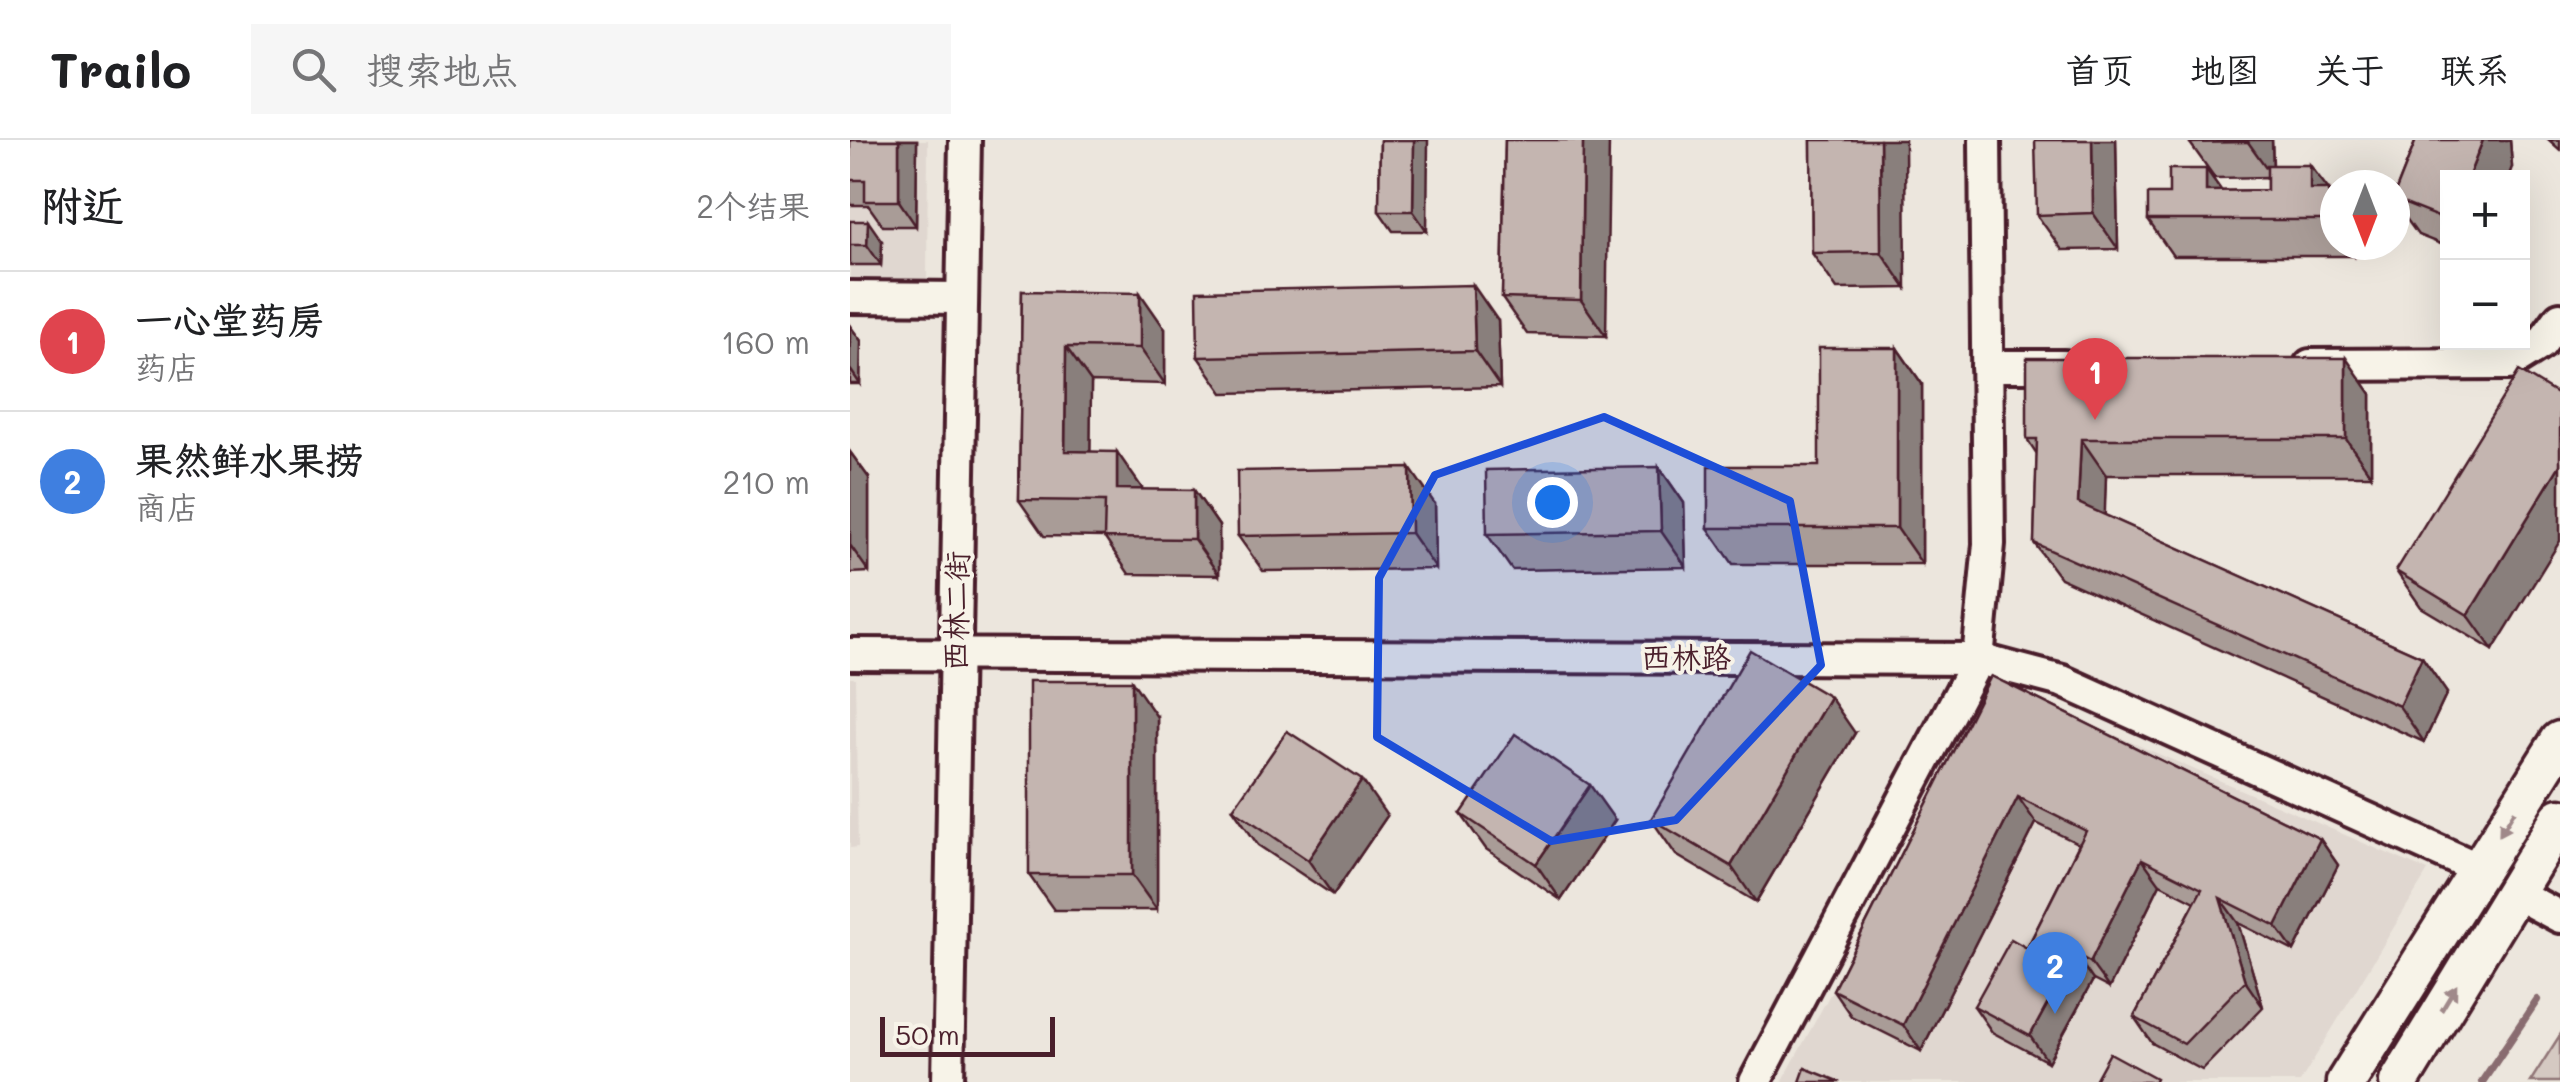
<!DOCTYPE html>
<html lang="zh">
<head>
<meta charset="utf-8">
<style>
	body { margin:0; font-family:Mali,"LXGW WenKai TC",sans-serif; background:#f6f6f6; color:#202124 }
	.controls { position:absolute; right:30px; top:30px; display:grid; overflow:hidden; border-radius:0px; box-shadow:0 10px 40px #0002 }
	.controls button { width:90px; height:90px; display:grid; place-items:center; padding:0; border:0; border-bottom:2px solid #e0e0e0; background:#fff; color:#202124; font:50px sans-serif }
	.compass { position:absolute; left:1470px; top:30px; width:90px; height:90px; border-radius:50%; background:#fff; box-shadow:0 10px 40px #0002; rotate:180deg }
	.scale { position:absolute; left:30px; bottom:25px; width:175px; box-sizing:border-box; padding-left:10px; border:5px solid #4a1f2b; border-top:0; font-size:28px; line-height:35px; white-space:nowrap; color:#4a1f2b; -webkit-text-stroke:8px #f7f3e8; paint-order:stroke }
	.you { position:absolute; left:702px; top:362px; width:35px; height:35px; margin:-25px; border:8px solid #fff; border-radius:50%; background:#1a73e8; box-shadow:0 0 0 15px #1a73e833 }
	.badge { display:grid; place-items:center; width:65px; height:65px; border-radius:50%; background:#c8321e; color:#fff; font-size:32px; font-weight:700 }
	.pin { position:absolute; translate:-50% -82px; filter:drop-shadow(0 2px 5px #0008) }
	.pin::after { content:''; position:absolute; top:52px; width:35px; height:30px; background:inherit; clip-path:polygon(0 0,100% 0,50% 100%) }
	.list { margin:0; padding:0; list-style:none }
	h2 { display:flex; justify-content:space-between; align-items:center; height:130px; margin:0; padding:0 40px; font-size:42px }
	h2 small { font-size:32px; font-weight:400; color:#757577 }
	.list li { display:grid; grid-template-columns:65px 1fr auto; gap:30px; align-items:center; box-sizing:border-box; height:140px; padding:0 40px; border-top:2px solid #e0e0e0 }
	.list b { display:block; font-size:38px; white-space:nowrap }
	.list p { margin:0; font-size:32px; white-space:nowrap; color:#757577 }
	.list em { font-size:32px; font-style:normal; color:#757577 }
	.icon { flex:none; width:55px; height:55px; fill:none; stroke:currentColor; stroke-width:2; stroke-linecap:round; stroke-linejoin:round }
	.map { position:relative; flex:none; width:1710px; height:942px; overflow:hidden }
	header { display:flex; align-items:center; gap:60px; box-sizing:border-box; height:140px; padding:0 50px; background:#fff; border-bottom:2px solid #e0e0e0 }
	header strong { font-size:48px }
	nav { display:flex; gap:55px; margin-inline-start:auto; font-size:35px }
	.search { width:700px; height:90px; background:#f6f6f6; display:flex; align-items:center; gap:25px; box-sizing:border-box; padding:0 35px; border-radius:0px; color:#757577; font-size:38px }
	main { display:flex }
	aside { flex:1; background:#fff }
	.map>svg:first-child { display:block }
	.built { fill:#e0d7d0 }
	.green { fill:#d5c9c2; stroke:#907476; stroke-width:2.5 }
	.lines { fill:none; stroke-linecap:round; stroke-linejoin:round }
	.stream { stroke:#896c6f; stroke-width:8 }
	.minor-casing { stroke:#4a1f2b; stroke-width:38 }
	.major-casing { stroke:#4a1f2b; stroke-width:45 }
	.minor { stroke:#f7f3e8; stroke-width:30 }
	.major { stroke:#f7f3e8; stroke-width:38 }
	.wall { fill:#a99c97; stroke:#4a1f2b; stroke-width:2.5 }
	.shaded-wall { fill:#897f7b; stroke:#4a1f2b; stroke-width:2.5 }
	.building { fill:#c4b5b0; stroke:#4a1f2b; stroke-width:2.5 }
	.oneway { fill:#a0898a }
	.marked { fill:#1d4ed8; fill-opacity:0.2; stroke:#1d4ed8; stroke-width:8; stroke-linejoin:round }
	.labels { text-anchor:middle; stroke-width:8; stroke-linejoin:round; paint-order:stroke }
	.street-label { font-size:30px; fill:#4a1f2b; stroke:#f7f3e8 }
</style>
</head>
<body>
<header>
<strong>Trailo</strong>
<div class="search"><svg class="icon" aria-label="search" viewBox="0 0 24 24"><circle cx="10" cy="10" r="6"/><path d="M15 15l6 6"/></svg>搜索地点</div>
<nav><a>首页</a><a>地图</a><a>关于</a><a>联系</a></nav>
</header>
<main>
<aside>
<h2>附近<small>2个结果</small></h2>
<ul class="list">
<li><span class="badge" style="background:#e0444e">1</span><div><b>一心堂药房</b><p>药店</p></div><em>160 m</em></li>
<li><span class="badge" style="background:#3f7fe0">2</span><div><b>果然鲜水果捞</b><p>商店</p></div><em>210 m</em></li>
</ul>
</aside>
<div class="map">
<svg width="1710" height="942" viewBox="0 0 1710 942">
	<rect width="100%" height="100%" fill="#ece6dd"/>
	<filter id="ink" filterUnits="userSpaceOnUse"><feTurbulence type="fractalNoise" baseFrequency=".01" numOctaves="2"/><feDisplacementMap in="SourceGraphic" scale="20" xChannelSelector="R" yChannelSelector="G"/><feConvolveMatrix kernelMatrix="1 2 1 2 8 2 1 2 1" color-interpolation-filters="sRGB"/></filter>
	<g filter="url(#ink)">
		<g class="built">
			<path d="M0 0H78L77 142H0Z"/>
			<path d="M0 538H5L8 707 0 708Z"/>
			<path d="M1184 560 1578 731 1450 942H932L1130 580Z"/>
		</g>
		<path class="green" d="M1710 895V942H1680Z"/>
		<g class="lines">
			<path class="stream" d="M1632 942 1687 860"/>
			<g class="minor-casing">
				<g id="minor">
					<path d="M0 157 112 158"/>
					<path d="M1460 225 1659 224 1691 204 1710 178"/>
					<path d="M1137 226H1214"/>
					<path d="M0 514 1128 519 1212 541 1629 729"/>
					<path d="M1663 752 1710 777"/>
					<path d="M98 942 115 0"/>
					<path d="M905 942 1128 519 1139 404 1135 0"/>
				</g>
			</g>
			<g class="major-casing">
				<g id="major">
					<path d="M1496 942 1710 601"/>
					<path d="M1549 942 1710 678"/>
				</g>
			</g>
			<use href="#minor" class="minor"/>
			<use href="#major" class="major"/>
		</g>
		<g class="wall">
			<path d="M0 0H67L66 86H33L18 65H0Z"/>
			<path d="M530 0 577 91H543L529 71Z"/>
			<path d="M655 0 756 196 677 194 652 158Z"/>
			<path d="M961 0 1056 148 987 149 962 113Z"/>
			<path d="M1266 0 1268 109 1212 110 1187 75Z"/>
			<path d="M1340 0H1422L1423 25 1479 49 1485 58V105H1504V116H1323L1298 80 1319 54 1356 29 1371 51 1417 50V37L1365 38 1340 3Z"/>
			<path d="M1566 0H1660L1662 27 1598 38V107L1568 95 1545 63V53Z"/>
			<path d="M1699 0H1710V10Z"/>
			<path d="M0 81 32 101 31 125H0Z"/>
			<path d="M172 151 315 189V244L241 242 240 311 292 348V350H344L369 386V435L279 434 254 397 194 396 169 360Z"/>
			<path d="M648 181 650 247 373 253 348 217Z"/>
			<path d="M0 186 11 201 10 244H0Z"/>
			<path d="M1047 208 1072 244V424H883L858 388 969 326Z"/>
			<path d="M1521 254V335H1256L1254 375 1572 517 1597 553 1574 602 1210 438 1184 403 1187 314 1177 299Z"/>
			<path d="M1710 256 1643 510 1571 467 1546 431Z"/>
			<path d="M0 312 19 338V432L0 433Z"/>
			<path d="M809 327 834 363 836 427 662 430 637 394Z"/>
			<path d="M585 364 586 429 413 431 388 396Z"/>
			<path d="M1141 536 1470 699 1488 725 1444 811 1388 783 1413 867 1352 930 1302 903 1284 877 1345 762 1310 744 1259 848 1243 840 1198 922 1142 892 1124 866 1177 808 1229 704 1186 683 1071 911 1001 876 983 850Z"/>
			<path d="M307 577V770H204L179 735Z"/>
			<path d="M1005 593 906 762 826 715 801 679Z"/>
			<path d="M383 669 537 676 483 755 408 705Z"/>
			<path d="M611 674 765 680 711 760 636 709Z"/>
		</g>
		<g class="shaded-wall">
			<path d="M49 0H67L66 86 49 61Z"/>
			<path d="M564 0H578L577 91 563 71Z"/>
			<path d="M733 0H759L756 196 731 160Z"/>
			<path d="M1030 0H1055L1056 148 1031 112Z"/>
			<path d="M1242 0H1266L1268 109 1243 73Z"/>
			<path d="M1398 0H1422L1423 37 1398 2Z"/>
			<path d="M1633 0H1660L1662 27 1658 38H1618Z"/>
			<path d="M1460 25 1485 58V89L1460 49Z"/>
			<path d="M1356 29 1381 64 1356 51Z"/>
			<path d="M18 81 32 101 31 125 17 105Z"/>
			<path d="M1496 105H1504V116Z"/>
			<path d="M623 145 648 181 650 247 625 211Z"/>
			<path d="M290 153 315 189V244L290 208Z"/>
			<path d="M0 186 11 201 10 244 0 229Z"/>
			<path d="M216 207 241 242 240 347 215 311Z"/>
			<path d="M1047 208 1072 244V424L1047 388Z"/>
			<path d="M1496 218 1521 254V335L1496 299Z"/>
			<path d="M1231 299 1256 335 1254 399 1228 363Z"/>
			<path d="M0 312 19 338V432L0 405Z"/>
			<path d="M267 312 292 348V385L267 349Z"/>
			<path d="M1710 325V401L1643 510 1618 475Z"/>
			<path d="M809 327 834 363 836 427 811 391Z"/>
			<path d="M560 328 585 364 586 429 561 393Z"/>
			<path d="M344 350 369 386V435L344 399Z"/>
			<path d="M1572 517 1597 553 1574 602 1549 566Z"/>
			<path d="M282 541 307 577V770L282 735Z"/>
			<path d="M980 557 1005 593 906 762 881 726Z"/>
			<path d="M512 640 537 676 483 755 458 720Z"/>
			<path d="M740 645 765 680 711 760 686 724Z"/>
			<path d="M1168 657 1186 683 1071 911 1053 885Z"/>
			<path d="M1470 699 1488 725 1444 811 1426 786Z"/>
			<path d="M1292 719 1310 744 1259 848 1240 822Z"/>
			<path d="M1370 758 1388 783 1413 867 1395 841Z"/>
			<path d="M1225 814 1243 840 1198 922 1180 896Z"/>
		</g>
		<g class="building">
			<path d="M0 0H49V61H15V40H0Z"/>
			<path d="M530 0H564L563 71H529Z"/>
			<path d="M655 0H733L731 160 652 158Z"/>
			<path d="M961 0H1030L1031 112 962 113Z"/>
			<path d="M1185 0H1242L1243 73 1187 75Z"/>
			<path d="M1340 0H1398V2L1340 3Z"/>
			<path d="M1566 0H1633L1618 38H1598V81L1545 60V53Z"/>
			<path d="M1417 25H1460V49H1479V80H1298V54H1319V29H1356V51L1417 50Z"/>
			<path d="M0 81H18L17 105H0Z"/>
			<path d="M623 145 625 211 348 217 347 151Z"/>
			<path d="M172 151 290 153V208L216 207 215 311 267 312V349L344 350V399L254 398 255 361 169 360Z"/>
			<path d="M969 208H1047V388H858V326H969Z"/>
			<path d="M1177 218H1496V299H1231L1228 363 1572 517 1549 566 1184 403 1187 299H1177Z"/>
			<path d="M1669 231 1710 256V325L1618 475 1546 431Z"/>
			<path d="M809 327 811 391 637 394 636 330Z"/>
			<path d="M560 328 561 393 388 396 387 331Z"/>
			<path d="M900 510 980 557 881 726 801 679Z"/>
			<path d="M1141 536 1470 699 1426 786 1370 758 1395 841 1334 904 1284 877 1352 749 1292 719 1240 822 1225 814 1180 896 1124 866 1161 799 1177 808 1236 691 1168 657 1053 885 983 850Z"/>
			<rect x="179" y="541" width="103" height="194"/>
			<path d="M437 591 512 640 458 720 383 669Z"/>
			<path d="M665 594 740 645 686 724 611 674Z"/>
			<path d="M1260 913 1306 938 1304 942H1244Z"/>
			<path d="M955 928 990 942H950Z"/>
		</g>
		<defs><path id="oneway-solid" d="M-6-.8H1V-3.2L6.5 0L1 3.2V.8H-6Z" transform="scale(2.5)"/></defs>
		<g class="oneway">
			<use href="#oneway-solid" transform="translate(1657 683) rotate(122)"/>
			<use href="#oneway-solid" transform="translate(1599 858) rotate(-59)"/>
		</g>
	</g>
	<path class="marked" d="M754 277 940 361 971 525 826 680 701 701 527 597 529 438 585 335Z"/>
	<g class="labels">
		<g class="street-label">
			<text transform="translate(107 471) rotate(-89)" y="10">西林二街</text>
			<text x="836" y="528">西林路</text>
		</g>
	</g>
</svg>
<div class="controls">
<button>+</button>
<button>−</button>
</div>
<svg class="compass" viewBox="-18 -18 36 36"><path d="M0-13l5 13h-10z" fill="#e53935"/><path d="M0 13l5-13h-10z" fill="#757577"/></svg>
<div class="scale">50 m</div>
<div class="you"></div>
<div class="pin badge" style="left:1245px;top:280px;background:#e0444e">1</div>
<div class="pin badge" style="left:1205px;top:874px;background:#3f7fe0">2</div>
</div>
</main>
</body>
</html>
